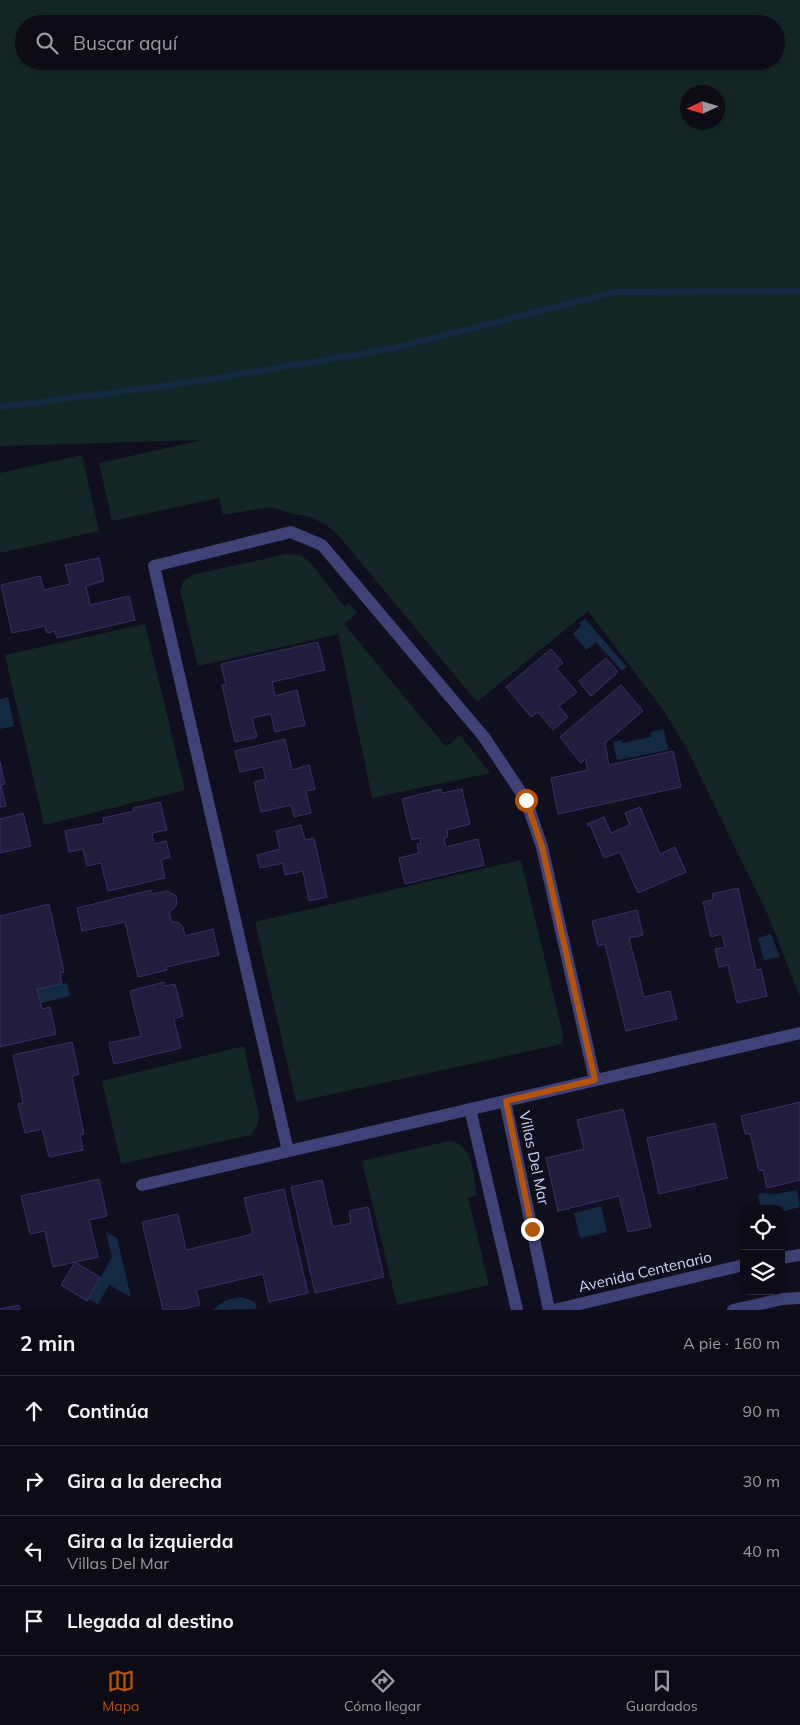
<!DOCTYPE html>
<html lang="es">
<head>
<meta charset="utf-8">
<style>
	body { margin:0; font-family:Mulish,sans-serif; background:#15141f; color:#f1f3f6 }
	.controls { position:absolute; right:15px; bottom:15px; display:grid; overflow:hidden; border-radius:10px; box-shadow:0 2px 8px #0003 }
	.controls button { width:45px; height:45px; display:grid; place-items:center; padding:0; border:0; border-bottom:1px solid #2c2b35; background:#0c0b16; color:#f1f3f6; font:25px sans-serif }
	.compass { position:absolute; left:680px; top:85px; width:45px; height:45px; border-radius:50%; background:#0c0b16; box-shadow:0 2px 8px #0003; rotate:266deg }
	.stop { position:absolute; width:15px; height:15px; margin:-11px; border:4px solid #b45309; border-radius:50%; background:#fff }
	.stop.end { background:#b45309; border-color:#fff; box-shadow:0 1px 5px #0008 }
	.list { margin:0; padding:0; list-style:none }
	h2 { display:flex; justify-content:space-between; align-items:center; height:65px; margin:0; padding:0 20px; font-size:21px }
	h2 small { font-size:16px; font-weight:400; color:#9a9ba1 }
	.list li { display:grid; grid-template-columns:32px 1fr auto; gap:15px; align-items:center; box-sizing:border-box; height:70px; padding:0 20px; border-top:1px solid #2c2b35 }
	.list b { display:block; font-size:19px; white-space:nowrap }
	.list p { margin:0; font-size:16px; white-space:nowrap; color:#9a9ba1 }
	.list em { font-size:16px; font-style:normal; color:#9a9ba1 }
	.icon { flex:none; width:28px; height:28px; fill:none; stroke:currentColor; stroke-width:2; stroke-linecap:round; stroke-linejoin:round }
	.map { position:relative; flex:none; width:800px; height:1310px; overflow:hidden }
	.search { position:absolute; background:#0c0b16; box-shadow:0 2px 8px #0003; left:15px; right:15px; top:15px; height:55px; display:flex; align-items:center; gap:12px; box-sizing:border-box; padding:0 18px; border-radius:28px; color:#9a9ba1; font-size:19px }
	.sheet { height:345px; background:#0c0b16 }
	nav { display:flex; justify-content:space-around; align-items:center; box-sizing:border-box; height:70px; border-top:1px solid #2c2b35; background:#0c0b16; font-size:14px; color:#9a9ba1 }
	nav a { display:grid; justify-items:center; gap:2px }
	nav .on { color:#b45309 }
	.map>svg:first-child { display:block }
	.green { fill:#122725; fill-rule:evenodd }
	.water { fill:#142a43 }
	.lines { fill:none; stroke-linecap:round; stroke-linejoin:round }
	.stream { stroke:#142a43; stroke-width:6 }
	.building { fill:#201d3d; stroke:#373167 }
	.minor { stroke:#3f4278; stroke-width:12 }
	.route { stroke:#b45309; stroke-width:6 }
	.labels { text-anchor:middle; stroke-width:4; stroke-linejoin:round; paint-order:stroke }
	.street-label { font-size:15px; fill:#d2d1fa; stroke:#100f1e }
</style>
</head>
<body>
<div class="map">
<svg width="800" height="1310" viewBox="0 0 800 1310">
	<rect width="100%" height="100%" fill="#100f1e"/>
	<g class="green">
		<path d="M0 0H800V997L767 913 687 749 664 711 588 611 477 702 338 535 326 525 311 517 294 514 270 507 223 515 219 498 112 521 99 463 203 440 0 446ZM24 24H776V61H24ZM688 92H718V122H688Z"/>
		<path d="M82 455 99 531 0 553V473Z"/>
		<path d="M286 554 300 555 310 562 345 607 349 603 357 613 344 624 446 747 460 735 490 773 372 798 338 634 198 666 180 591 183 582 192 575Z"/>
		<path d="M145 624 185 790 44 825 5 655Z"/>
		<path d="M521 860 563 1035 562 1044 296 1102 255 922Z"/>
		<path d="M244 1046 259 1117C258 1125 256 1129 250 1135L121 1164 102 1081Z"/>
		<path d="M449 1141C474 1143 473 1176 477 1195L468 1198 489 1285 397 1305 362 1161Z"/>
	</g>
	<g class="water">
		<path d="M585 619 627 667 622 671 596 642 586 650 573 634 581 626 579 623Z"/>
		<path d="M8 697 14 726 0 729V699Z"/>
		<path d="M664 729 668 750 617 760 613 742 622 740V743L651 737V732Z"/>
		<path d="M771 934 780 957 764 960 758 938Z"/>
		<path d="M67 983 70 996 41 1003 37 989Z"/>
		<path d="M797 1190 800 1207 781 1212V1209H761L758 1196 761 1193 776 1194Z"/>
		<path d="M601 1206 607 1232 580 1238 574 1213Z"/>
		<path d="M106 1232 117 1238 131 1297 109 1285 98 1304 88 1299 112 1257Z"/>
		<path d="M242 1297 255 1302 257 1309 213 1310C222 1301 230 1298 242 1297Z"/>
	</g>
	<g class="lines">
		<path class="stream" d="M0 407 194 382 390 349 615 292 800 291"/>
	</g>
	<g class="building">
		<path d="M99 558 104 581 86 586 90 605 129 596 135 620 57 638 55 631 47 633 45 626 12 633 1 585 40 576 44 590 70 584 65 565Z"/>
		<path d="M318 642 325 670 272 682 275 696 297 690 305 725 275 732 271 714 252 718 257 737 235 742 222 685H226L221 664Z"/>
		<path d="M551 649 563 663 556 668 577 692 559 706 568 717 553 730 538 712 531 717 506 687Z"/>
		<path d="M606 658 618 672 591 696 579 681Z"/>
		<path d="M621 685 643 711 605 743 609 765 673 751 681 787 558 814 551 778 588 770 585 759 581 763 560 737Z"/>
		<path d="M285 739 292 770 309 765 315 789 306 791 311 813 294 817 291 805 261 812 254 782 266 779 263 767 240 772 235 751Z"/>
		<path d="M0 762 5 784 1 785 6 806 0 807Z"/>
		<path d="M441 789 442 793 462 789 470 824 447 830 448 837 444 838 446 847 478 839 484 865 405 884 399 858 419 853 417 844 421 843 420 838 412 840 402 799Z"/>
		<path d="M160 802 167 830 152 833 154 844 166 841 170 857 161 860 165 878 108 891 101 863 87 866 83 849 69 852 65 831 104 823 103 818 134 811 133 808Z"/>
		<path d="M640 807 660 854 675 847 686 872 638 893 620 852 604 858 590 825 588 826 587 824 604 817 611 833 630 825 625 813Z"/>
		<path d="M23 813 31 846 0 853V819Z"/>
		<path d="M301 825 305 840 314 838 327 897 309 901 303 871 285 875 283 863 260 868 257 855 280 849 276 831Z"/>
		<path d="M738 888 756 970 761 969 767 996 737 1003 728 965 719 967 715 949 725 947 722 934 711 937 703 902 713 900 712 894Z"/>
		<path d="M151 890 152 894 167 891 176 896 177 905 169 913 172 922H178L183 927 185 936 213 929 219 955 166 967 167 970 138 977 125 922 82 931 77 908Z"/>
		<path d="M49 904 64 972 60 973 62 984 37 989 42 1009 50 1007 56 1034 0 1047V916Z"/>
		<path d="M637 910 643 935 629 938 644 997 670 991 677 1019 626 1031 605 944 598 946 592 921Z"/>
		<path d="M164 982 165 986 175 984 183 1016 176 1018 174 1020 181 1048 114 1064 109 1043 141 1036 130 991Z"/>
		<path d="M72 1042 79 1074 72 1076 84 1134 80 1135 83 1150 49 1157 42 1129 25 1133 18 1104 23 1103 13 1055Z"/>
		<path d="M800 1102V1180L767 1188 763 1170 759 1171 750 1133 745 1134 741 1116Z"/>
		<path d="M623 1109 651 1227 628 1232 619 1196 558 1211 546 1158 584 1149 577 1120Z"/>
		<path d="M715 1123 727 1178 659 1194 647 1138Z"/>
		<path d="M99 1179 107 1216 89 1220 98 1257 53 1267 45 1231 30 1234 21 1196Z"/>
		<path d="M322 1180 333 1227 351 1223 349 1211 368 1207 384 1277 315 1293 291 1187Z"/>
		<path d="M284 1189 308 1293 269 1302 263 1274 196 1290 200 1305 178 1310H163L142 1222 178 1214 186 1250 253 1234 244 1198Z"/>
		<path d="M75 1262 100 1277 87 1301 61 1285Z"/>
		<path d="M19 1305 20 1310H0V1309Z"/>
	</g>
	<g class="lines">
		<g class="minor">
			<path d="M505 1101 549 1310"/>
			<path d="M470 1109 517 1310"/>
			<path d="M288 1151 154 566 291 532 322 545 484 737 526 800 542 847 595 1080"/>
			<path d="M142 1185 800 1033"/>
			<path d="M781 1258 800 1255"/>
			<path d="M554 1310 744 1265"/>
			<path d="M733 1310 782 1299 800 1298"/>
		</g>
	</g>
	<g class="lines">
		<path class="route" d="M526 800 542 847 595 1080 506 1101 532 1229"/>
	</g>
	<g class="labels">
		<g class="street-label">
			<text transform="translate(534 1158) rotate(78)" y="5">Villas Del Mar</text>
			<text transform="translate(645 1272) rotate(-13)" y="5">Avenida Centenario</text>
		</g>
	</g>
</svg>
<div class="controls">
<button><svg class="icon" aria-label="locate" viewBox="0 0 24 24"><circle cx="12" cy="12" r="6"/><path d="M12 2v4M12 18v4M2 12h4M18 12h4"/></svg></button>
<button><svg class="icon" aria-label="layers" viewBox="0 0 24 24"><path d="M12 4l9 5-9 5-9-5zM3 14l9 5 9-5"/></svg></button>
</div>
<svg class="compass" viewBox="-18 -18 36 36"><path d="M0-13l5 13h-10z" fill="#e53935"/><path d="M0 13l5-13h-10z" fill="#9a9ba1"/></svg>
<div class="stop" style="left:526px;top:800px"></div>
<div class="stop end" style="left:532px;top:1229px"></div>
<div class="search"><svg class="icon" aria-label="search" viewBox="0 0 24 24"><circle cx="10" cy="10" r="6"/><path d="M15 15l6 6"/></svg>Buscar aquí</div>
</div>
<section class="sheet">
<h2>2 min<small>A pie · 160 m</small></h2>
<ul class="list">
<li><svg class="icon" aria-label="ahead" viewBox="0 0 24 24"><path d="M12 20V5M6 11l6-6 6 6"/></svg><div><b>Continúa</b></div><em>90 m</em></li>
<li><svg class="icon" aria-label="right" viewBox="0 0 24 24"><path d="M7 20v-9h11M14 6l5 5-5 5"/></svg><div><b>Gira a la derecha</b></div><em>30 m</em></li>
<li><svg class="icon" aria-label="left" viewBox="0 0 24 24"><path d="M17 20v-9H6M10 6l-5 5 5 5"/></svg><div><b>Gira a la izquierda</b><p>Villas Del Mar</p></div><em>40 m</em></li>
<li><svg class="icon" aria-label="arrive" viewBox="0 0 24 24"><path d="M6 21V4h12l-3 4 3 4H6"/></svg><div><b>Llegada al destino</b></div></li>
</ul>
</section>
<nav>
<a class="on"><svg class="icon" aria-label="map" viewBox="0 0 24 24"><path d="M3 6l6-2 6 2 6-2v14l-6 2-6-2-6 2zM9 4v14M15 6v14"/></svg>Mapa</a>
<a><svg class="icon" aria-label="directions" viewBox="0 0 24 24"><path d="M12 3l9 9-9 9-9-9zM9 14v-3h6M13 9l2 2-2 2"/></svg>Cómo llegar</a>
<a><svg class="icon" aria-label="saved" viewBox="0 0 24 24"><path d="M7 4h10v16l-5-4-5 4z"/></svg>Guardados</a>
</nav>
</body>
</html>
